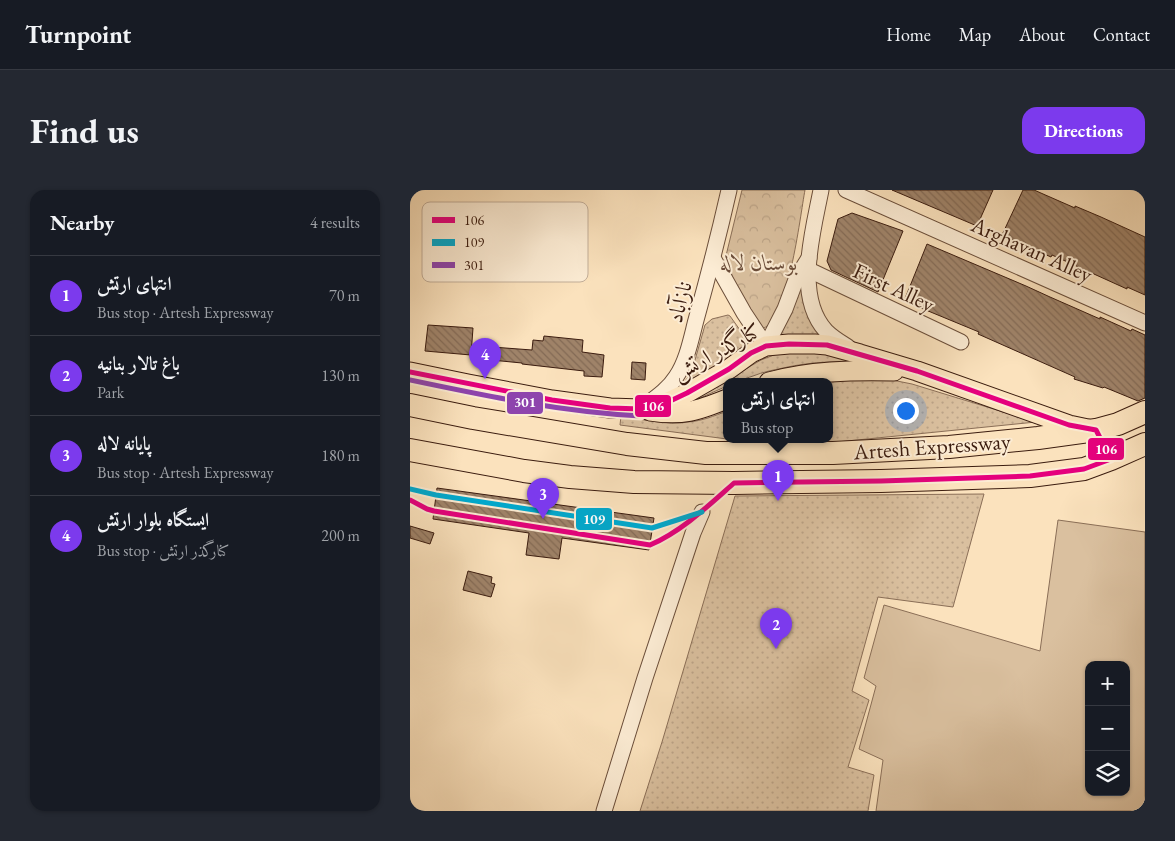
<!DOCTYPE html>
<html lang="en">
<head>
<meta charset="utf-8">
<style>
	body { margin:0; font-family:"EB Garamond",Amiri,serif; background:#242831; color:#f1f3f6 }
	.controls { position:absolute; right:15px; bottom:15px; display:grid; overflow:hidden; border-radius:10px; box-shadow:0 1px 4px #0004 }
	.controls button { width:45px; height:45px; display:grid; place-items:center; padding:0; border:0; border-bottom:1px solid #363941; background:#171b24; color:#f1f3f6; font:25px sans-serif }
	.you { position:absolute; left:495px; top:220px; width:18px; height:18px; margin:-12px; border:4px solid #fff; border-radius:50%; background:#1a73e8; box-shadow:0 0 0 8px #1a73e833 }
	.badge { display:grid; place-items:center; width:32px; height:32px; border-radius:50%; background:#7c3aed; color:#fff; font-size:16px; font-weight:700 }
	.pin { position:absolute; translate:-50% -41px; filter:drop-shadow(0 1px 2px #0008) }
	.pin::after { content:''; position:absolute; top:26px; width:18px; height:15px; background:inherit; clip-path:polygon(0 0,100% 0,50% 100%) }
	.popup { position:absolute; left:313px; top:188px; width:110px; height:65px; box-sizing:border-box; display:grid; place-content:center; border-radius:10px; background:#171b24; filter:drop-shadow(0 1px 4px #0005); font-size:16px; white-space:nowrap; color:#9ea1a6 }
	.popup b { font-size:19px; color:#f1f3f6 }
	.popup::after { content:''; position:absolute; left:50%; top:100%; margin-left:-10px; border:10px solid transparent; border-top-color:#171b24 }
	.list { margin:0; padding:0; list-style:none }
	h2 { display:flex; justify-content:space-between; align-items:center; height:65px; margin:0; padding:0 20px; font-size:21px }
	h2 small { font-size:16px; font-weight:400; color:#9ea1a6 }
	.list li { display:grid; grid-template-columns:32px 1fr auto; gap:15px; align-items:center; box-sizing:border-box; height:80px; padding:0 20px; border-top:1px solid #363941 }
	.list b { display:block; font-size:19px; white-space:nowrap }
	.list p { margin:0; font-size:16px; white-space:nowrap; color:#9ea1a6 }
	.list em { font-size:16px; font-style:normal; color:#9ea1a6 }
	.icon { flex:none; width:28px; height:28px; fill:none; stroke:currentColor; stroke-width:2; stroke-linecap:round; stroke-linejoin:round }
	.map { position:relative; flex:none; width:735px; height:621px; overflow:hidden; border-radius:15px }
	header { display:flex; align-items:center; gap:30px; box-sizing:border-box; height:70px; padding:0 25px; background:#171b24; border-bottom:1px solid #363941 }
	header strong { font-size:24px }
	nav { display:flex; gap:28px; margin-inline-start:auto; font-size:18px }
	.intro { display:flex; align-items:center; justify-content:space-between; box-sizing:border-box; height:120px; padding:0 30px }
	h1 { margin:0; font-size:35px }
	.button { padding:12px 22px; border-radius:15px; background:#7c3aed; color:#fff; font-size:18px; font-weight:700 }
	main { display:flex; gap:30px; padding:0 30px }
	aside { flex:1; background:#171b24; border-radius:15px; box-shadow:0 1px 4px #0004 }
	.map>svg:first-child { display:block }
	.grass { fill:#dac09f; stroke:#8a6e57; fill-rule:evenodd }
	.park { fill:url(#park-crowns); stroke:#8a6e57 }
	.garden { fill:url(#garden-dots); stroke:#8a6e57 }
	.building { fill:url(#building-back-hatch); stroke:#3b1c0f }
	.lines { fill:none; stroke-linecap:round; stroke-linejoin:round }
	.minor-casing { stroke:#6b4e3a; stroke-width:17 }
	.major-casing { stroke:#3b1c0f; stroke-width:21 }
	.highway-casing { stroke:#3b1c0f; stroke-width:24 }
	.minor { stroke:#fcecd4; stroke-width:15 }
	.major { stroke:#fbe2bd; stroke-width:19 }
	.highway { stroke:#fbe2bd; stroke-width:22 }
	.bus-1-casing { stroke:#fcecd4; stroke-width:9 }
	.bus-2-casing { stroke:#fcecd4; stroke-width:9 }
	.bus-3-casing { stroke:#fcecd4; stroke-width:9 }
	.bus-1 { stroke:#e5007d; stroke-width:5 }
	.bus-2 { stroke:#00a9ce; stroke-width:5 }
	.bus-3 { stroke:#8e44ad; stroke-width:5 }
	.labels { text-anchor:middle; stroke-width:4; stroke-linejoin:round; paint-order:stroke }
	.street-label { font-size:22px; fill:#3b1c0f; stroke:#fcecd4 }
	.park-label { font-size:22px; font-style:italic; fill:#6b4d3a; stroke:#fcecd4 }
	.key { fill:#fcecd4; stroke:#c2ae99; stroke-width:1 }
	.key-label { font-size:14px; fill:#3b1c0f }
	.line-badge { stroke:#fcecd4; stroke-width:2 }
	.badge-label { font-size:14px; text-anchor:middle; font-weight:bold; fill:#fff }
</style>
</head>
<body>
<header>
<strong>Turnpoint</strong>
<nav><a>Home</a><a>Map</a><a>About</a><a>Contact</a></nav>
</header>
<div class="intro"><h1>Find us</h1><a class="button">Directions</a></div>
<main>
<aside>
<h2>Nearby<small>4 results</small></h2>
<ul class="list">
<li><span class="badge">1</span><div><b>انتهای ارتش</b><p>Bus stop · Artesh Expressway</p></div><em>70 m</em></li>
<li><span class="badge">2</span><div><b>باغ تالار بنانیه</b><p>Park</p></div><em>130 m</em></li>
<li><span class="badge">3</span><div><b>پایانه لاله</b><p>Bus stop · Artesh Expressway</p></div><em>180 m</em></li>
<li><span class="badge">4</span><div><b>ایستگاه بلوار ارتش</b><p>Bus stop · کنارگذر ارتش</p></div><em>200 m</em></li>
</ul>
</aside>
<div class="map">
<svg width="735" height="621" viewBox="0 0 735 621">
	<defs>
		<pattern id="park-crowns" width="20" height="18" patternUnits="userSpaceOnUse" patternTransform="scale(1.25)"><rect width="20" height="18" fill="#dac09f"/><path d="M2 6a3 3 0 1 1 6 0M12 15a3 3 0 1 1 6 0" fill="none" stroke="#bca488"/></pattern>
		<pattern id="garden-dots" width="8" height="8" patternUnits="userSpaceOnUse" patternTransform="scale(1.25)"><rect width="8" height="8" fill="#dac09f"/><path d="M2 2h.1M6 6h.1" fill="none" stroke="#bca488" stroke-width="1.8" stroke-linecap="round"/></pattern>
		<pattern id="building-back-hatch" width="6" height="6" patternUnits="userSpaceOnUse" patternTransform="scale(1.25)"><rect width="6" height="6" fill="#9f8369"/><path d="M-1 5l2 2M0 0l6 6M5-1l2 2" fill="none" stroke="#836a55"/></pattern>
	</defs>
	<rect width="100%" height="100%" fill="#fbe2bd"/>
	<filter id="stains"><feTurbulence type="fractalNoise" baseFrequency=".004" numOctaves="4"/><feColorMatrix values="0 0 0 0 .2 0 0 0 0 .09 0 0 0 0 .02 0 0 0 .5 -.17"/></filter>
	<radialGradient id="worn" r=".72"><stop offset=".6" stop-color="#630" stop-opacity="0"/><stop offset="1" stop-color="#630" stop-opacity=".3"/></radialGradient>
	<path class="grass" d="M648 330 735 342V621H466L473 570 449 559 466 496 454 488 474 415 630 461ZM679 475H716V602H679Z"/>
	<path class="park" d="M332 0H395C390 26 378 134 351 139L313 78Z"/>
	<g class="garden">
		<path d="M395 85 414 147H367C382 126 386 109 395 85Z"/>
		<path d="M318 125 320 126 340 154 339 158 276 196 274 192 281 184 295 135 302 129Z"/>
		<path d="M398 161 463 172C433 171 403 171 373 178 363 180 353 182 343 186 334 189 327 192 317 192V196L272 216 351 170 369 163Z"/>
		<path d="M448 188 482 190 502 194 626 232 427 252 331 250H419V192Z"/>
		<path d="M317 221V249L210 235 211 226C233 229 256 236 278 232 292 231 304 226 317 221Z"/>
		<path d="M574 304 543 417 468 407 442 501 459 510 438 577 464 585 458 621H230L252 552 325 306Z"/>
	</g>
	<g class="building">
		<path d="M482 0H583L567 36Z"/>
		<path d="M613 0H624L665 18V16L691 27 735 47V105L717 97V99L642 65 641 67 592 45Z"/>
		<path d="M442 23 493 41 468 102 421 80 417 71 428 29Z"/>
		<path d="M517 54 616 96 640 107 690 129V127L721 141 722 139 735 145V208L728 211 694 197 693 198 664 189 665 187 568 144 569 142 494 111Z"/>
		<path d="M18 135 63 138 61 165 15 161Z"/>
		<path d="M134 146 173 150 172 162 194 165 192 187 174 186V181L112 174V173L81 170 82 157 122 160 123 150 133 151Z"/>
		<path d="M222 172 236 173 235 190 221 189Z"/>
		<path d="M27 298 244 328 239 360 152 348 149 369 116 365 119 343 23 329Z"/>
		<path d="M0 336 24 343 20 354 0 348Z"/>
		<path d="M58 381 82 387 81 393 85 394 81 407 53 400Z"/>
	</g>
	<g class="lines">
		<g class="minor-casing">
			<g id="minor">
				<path d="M411 0C403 42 384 106 416 141 423 148 430 152 438 157"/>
				<path d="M436 0 735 133"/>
				<path d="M303 68 334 123 356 156"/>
				<path d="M399 80 551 152"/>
				<path d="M356 156 375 119 387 87 399 68"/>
				<path d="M232 218C244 209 258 200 266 187 277 171 281 149 286 130 298 87 309 44 319 0"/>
				<path d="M194 621 235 488 283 343 292 322"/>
			</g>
		</g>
		<g class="major-casing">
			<g id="major">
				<path d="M0 182 58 194 142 210 200 218 231 219 258 212 277 203 319 179 341 163 356 156 379 154H405L417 155 450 164 507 181 659 235 678 239"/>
				<path d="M359 192C399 181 442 180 484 181"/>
				<path d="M240 221C272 226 287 221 317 209"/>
			</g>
		</g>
		<g class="highway-casing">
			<g id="highway">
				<path d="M0 215 63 228 217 254 296 263H423L539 257 628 248 686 240 708 234 735 222"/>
				<path d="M0 260 114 281 160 287 224 292 324 293 471 291 620 286 674 279 701 269 735 254"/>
			</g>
		</g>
		<use href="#minor" class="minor"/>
		<use href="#major" class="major"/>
		<use href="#highway" class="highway"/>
		<g class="bus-1-casing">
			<path id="bus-1" d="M0 182 142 210 200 218 231 219 258 212 277 203 319 179 341 163 356 156 379 154 417 155 507 181 659 235 686 240 701 269 674 279 620 286 471 291 324 293C298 316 272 341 240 355L24 321 17 319 0 310"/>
		</g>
		<g class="bus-2-casing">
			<path id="bus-2" d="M0 299 26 305 242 338 292 322"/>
		</g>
		<g class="bus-3-casing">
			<path id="bus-3" d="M0 190C76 206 152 222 231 226"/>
		</g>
		<use href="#bus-1" class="bus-1"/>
		<use href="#bus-2" class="bus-2"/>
		<use href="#bus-3" class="bus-3"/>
	</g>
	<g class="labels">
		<g class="street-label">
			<text transform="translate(622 59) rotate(24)" y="8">Arghavan Alley</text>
			<text transform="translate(484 97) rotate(25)" y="8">First Alley</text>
			<text transform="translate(269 112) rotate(-75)" y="8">نازآباد</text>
			<text transform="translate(306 161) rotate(-28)" y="8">کنارگذر ارتش</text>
			<text transform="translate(522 256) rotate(-4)" y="8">Artesh Expressway</text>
		</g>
		<g class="park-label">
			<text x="349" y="80">بوستان لاله</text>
		</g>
	</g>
	<rect x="12" y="12" width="166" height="80" rx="8" class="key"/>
	<rect x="22" y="27" width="23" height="6" fill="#e5007d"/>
	<rect x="22" y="49" width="23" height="7" fill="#00a9ce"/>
	<rect x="22" y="72" width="23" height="6" fill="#8e44ad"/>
	<g class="key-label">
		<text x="54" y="35">106</text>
		<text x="54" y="57">109</text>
		<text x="54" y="80">301</text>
	</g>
	<g class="line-badge">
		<rect x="96" y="201" width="38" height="24" rx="5" fill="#8e44ad"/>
		<rect x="224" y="204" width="38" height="24" rx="5" fill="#e5007d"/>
		<rect x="677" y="247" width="38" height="24" rx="5" fill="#e5007d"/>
		<rect x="165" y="317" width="38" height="24" rx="5" fill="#00a9ce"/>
	</g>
	<g class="badge-label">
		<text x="115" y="217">301</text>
		<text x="243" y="221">106</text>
		<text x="696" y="264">106</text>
		<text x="184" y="334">109</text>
	</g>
	<rect width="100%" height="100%" filter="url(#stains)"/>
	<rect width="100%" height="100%" fill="url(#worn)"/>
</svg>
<div class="controls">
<button>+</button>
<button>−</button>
<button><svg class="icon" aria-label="layers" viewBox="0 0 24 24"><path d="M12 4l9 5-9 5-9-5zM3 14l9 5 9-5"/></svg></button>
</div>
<div class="you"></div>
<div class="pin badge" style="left:368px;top:311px">1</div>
<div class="popup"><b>انتهای ارتش</b>Bus stop</div>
<div class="pin badge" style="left:366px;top:459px">2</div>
<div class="pin badge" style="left:133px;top:329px">3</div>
<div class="pin badge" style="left:75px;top:189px">4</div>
</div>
</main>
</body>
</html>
